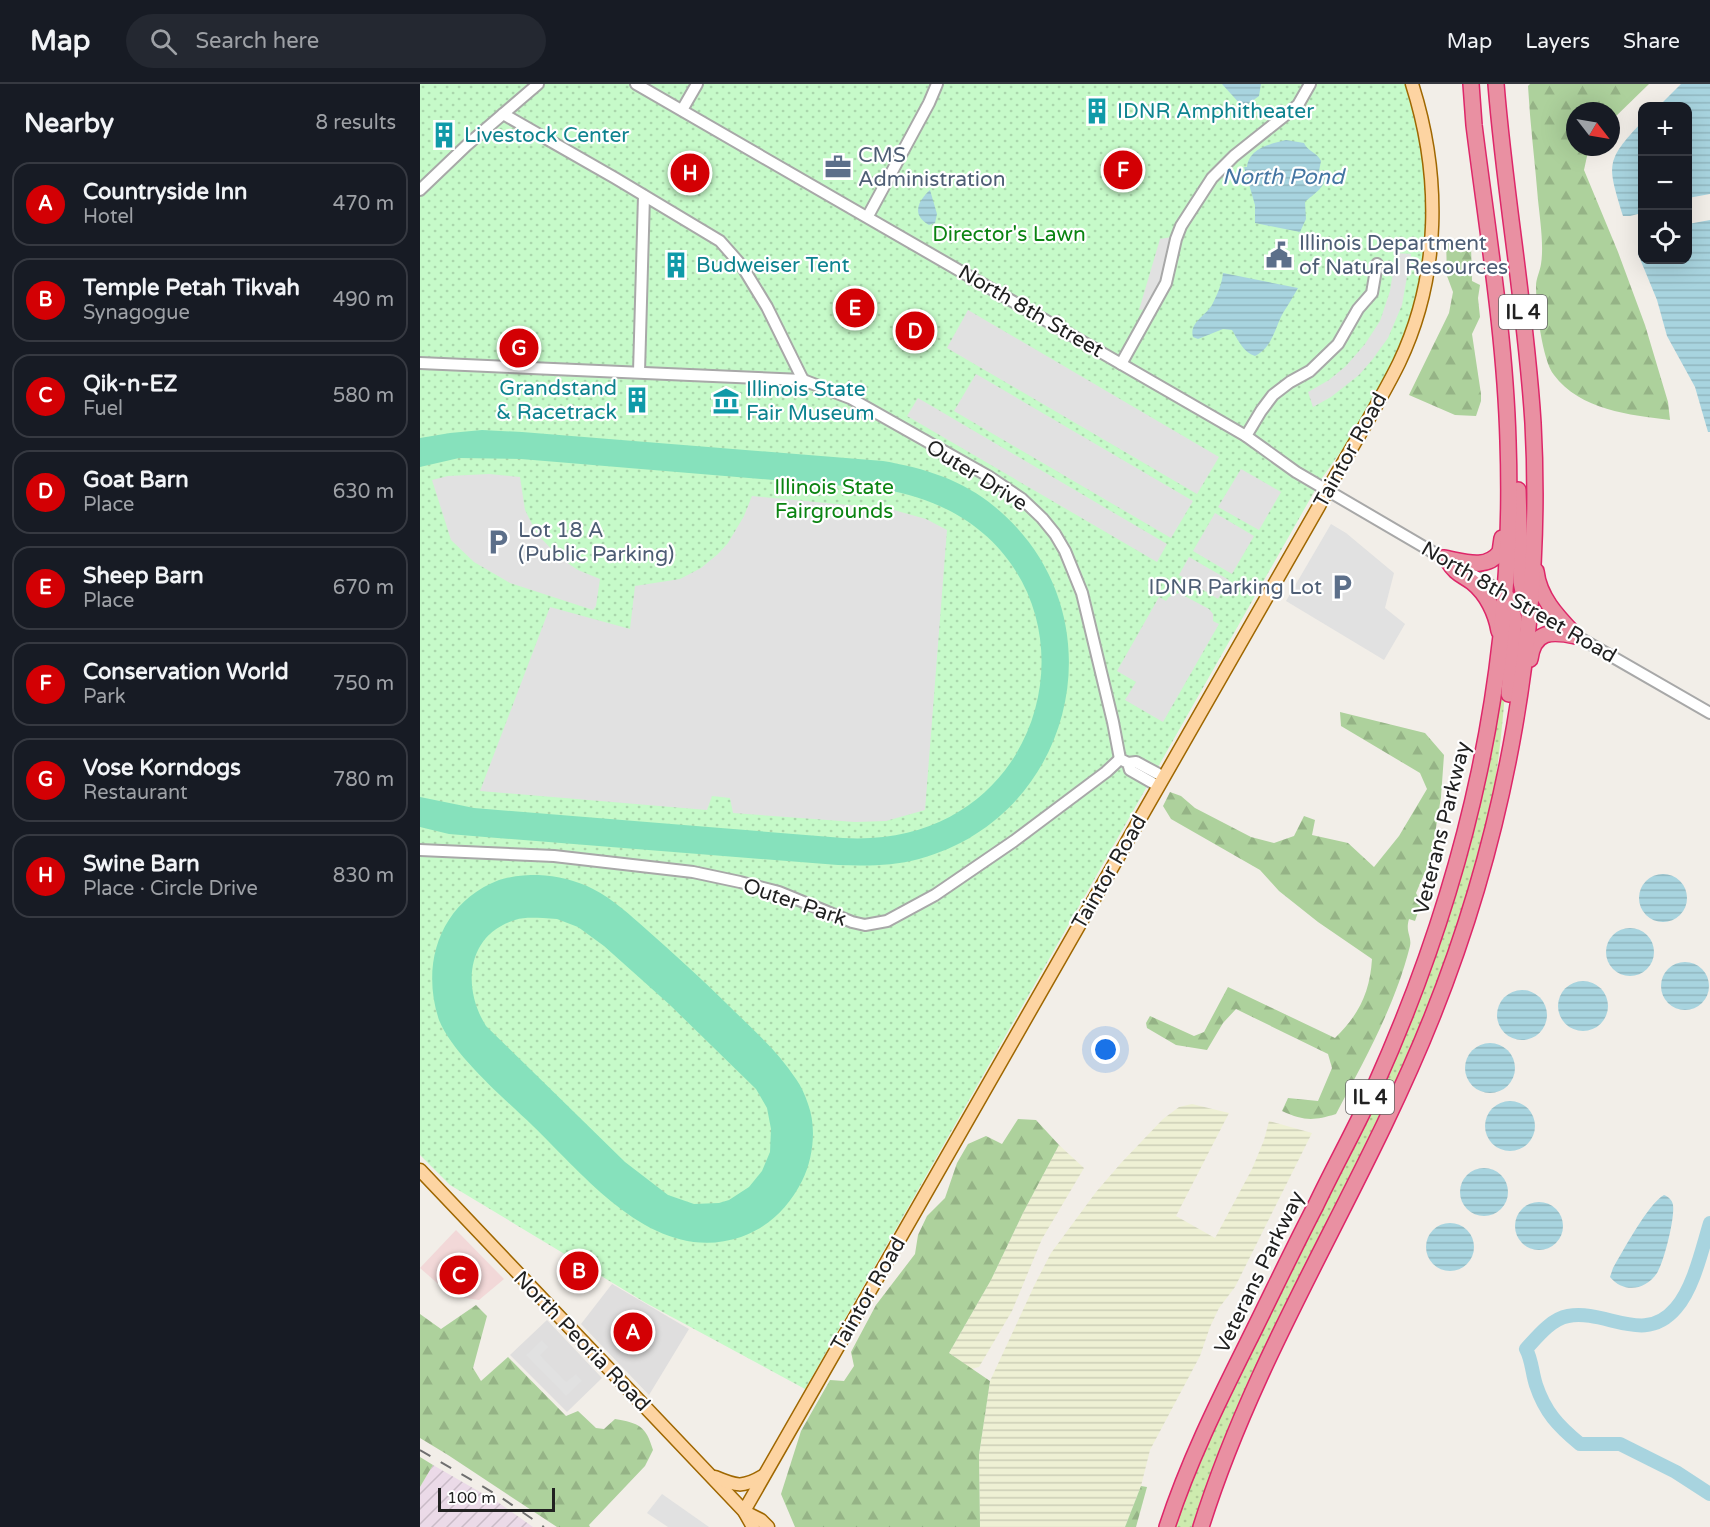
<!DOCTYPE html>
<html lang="en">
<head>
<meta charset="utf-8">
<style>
	body { margin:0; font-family:"Varela Round",sans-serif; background:#242831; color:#f1f3f6 }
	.controls { position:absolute; right:18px; top:18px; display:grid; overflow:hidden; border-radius:12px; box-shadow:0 6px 24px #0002 }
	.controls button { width:54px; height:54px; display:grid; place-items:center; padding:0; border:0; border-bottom:2px solid #363941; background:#171b24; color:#f1f3f6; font:30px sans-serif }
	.compass { position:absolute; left:1146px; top:18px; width:54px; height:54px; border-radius:50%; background:#171b24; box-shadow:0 6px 24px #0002; rotate:121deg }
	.scale { position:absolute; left:18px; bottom:15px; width:117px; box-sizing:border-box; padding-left:6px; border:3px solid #212121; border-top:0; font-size:16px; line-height:21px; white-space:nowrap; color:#212121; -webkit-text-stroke:4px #fff; paint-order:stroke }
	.you { position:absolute; left:686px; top:966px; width:21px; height:21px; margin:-15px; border:4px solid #fff; border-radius:50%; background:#1a73e8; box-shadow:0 0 0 9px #1a73e833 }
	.badge { display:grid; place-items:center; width:39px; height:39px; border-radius:50%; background:#d30004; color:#fff; font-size:20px; font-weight:700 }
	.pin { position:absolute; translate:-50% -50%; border:3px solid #fff; box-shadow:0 2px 6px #0006 }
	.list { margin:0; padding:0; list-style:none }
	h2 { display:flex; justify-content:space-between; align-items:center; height:78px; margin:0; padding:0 24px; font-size:26px }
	h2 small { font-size:20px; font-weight:400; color:#9ea1a6 }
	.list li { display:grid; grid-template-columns:39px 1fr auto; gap:18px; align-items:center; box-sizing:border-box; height:84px; margin:0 12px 12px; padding:0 12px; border:2px solid #363941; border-radius:18px }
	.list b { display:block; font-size:22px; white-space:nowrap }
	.list p { margin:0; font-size:20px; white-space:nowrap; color:#9ea1a6 }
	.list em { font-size:20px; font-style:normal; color:#9ea1a6 }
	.icon { flex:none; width:33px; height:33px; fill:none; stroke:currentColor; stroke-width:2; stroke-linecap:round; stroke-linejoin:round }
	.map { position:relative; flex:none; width:1290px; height:1443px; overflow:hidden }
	header { display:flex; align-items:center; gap:36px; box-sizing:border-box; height:84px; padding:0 30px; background:#171b24; border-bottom:2px solid #363941 }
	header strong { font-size:28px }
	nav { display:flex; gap:33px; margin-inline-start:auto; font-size:21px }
	.search { width:420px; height:54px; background:#242831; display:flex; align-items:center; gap:15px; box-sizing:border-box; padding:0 21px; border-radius:33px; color:#9ea1a6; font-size:22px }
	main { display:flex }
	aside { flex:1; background:#171b24 }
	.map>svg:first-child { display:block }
	.residential { fill:#dfdede }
	.commercial { fill:#f2d8d8 }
	.industrial { fill:url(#industrial-furrows) }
	.farmland { fill:url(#farmland-rules) }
	.grass { fill:url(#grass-dots) }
	.forest { fill:url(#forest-firs) }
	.park { fill:url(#park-dots) }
	.pitch { fill:#86e1bc; fill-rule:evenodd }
	.parking { fill:#e1e1e1 }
	.water { fill:url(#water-rules) }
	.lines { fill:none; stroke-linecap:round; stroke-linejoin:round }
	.river { stroke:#a8d4df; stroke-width:14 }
	.minor-casing { stroke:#a8a8a8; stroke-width:14 }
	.major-casing { stroke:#9f6700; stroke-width:15 }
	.highway-casing { stroke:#de2769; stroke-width:18 }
	.minor { stroke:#fff; stroke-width:10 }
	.major { stroke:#fdd4a2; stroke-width:12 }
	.highway { stroke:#e990a2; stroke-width:15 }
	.rail { stroke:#6f6f6f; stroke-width:2; stroke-dasharray:12 12; stroke-linecap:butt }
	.labels { text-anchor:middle; stroke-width:4.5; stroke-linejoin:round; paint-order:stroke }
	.shield { fill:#fff; stroke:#646464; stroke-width:1.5 }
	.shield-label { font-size:20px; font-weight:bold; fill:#212121 }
	.culture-label { font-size:21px; fill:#0d838f; stroke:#fff; text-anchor:start }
	.service-label { font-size:21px; fill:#4e5e75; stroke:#fff; text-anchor:start }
	.park-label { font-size:21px; fill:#0b8412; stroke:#fff }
	.street-label { font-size:21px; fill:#212121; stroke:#fff }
	.water-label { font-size:22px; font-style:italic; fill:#4576a3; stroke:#fff }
</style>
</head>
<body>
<header>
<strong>Map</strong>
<div class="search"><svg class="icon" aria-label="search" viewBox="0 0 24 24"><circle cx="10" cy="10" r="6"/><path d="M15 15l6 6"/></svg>Search here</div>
<nav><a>Map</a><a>Layers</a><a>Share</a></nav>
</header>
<main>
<aside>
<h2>Nearby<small>8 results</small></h2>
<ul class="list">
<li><span class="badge">A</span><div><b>Countryside Inn</b><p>Hotel</p></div><em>470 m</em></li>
<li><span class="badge">B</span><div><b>Temple Petah Tikvah</b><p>Synagogue</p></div><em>490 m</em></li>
<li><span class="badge">C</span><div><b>Qik-n-EZ</b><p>Fuel</p></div><em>580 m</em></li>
<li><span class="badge">D</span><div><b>Goat Barn</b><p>Place</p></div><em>630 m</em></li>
<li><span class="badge">E</span><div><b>Sheep Barn</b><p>Place</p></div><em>670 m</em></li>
<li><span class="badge">F</span><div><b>Conservation World</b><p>Park</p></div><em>750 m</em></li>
<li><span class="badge">G</span><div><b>Vose Korndogs</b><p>Restaurant</p></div><em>780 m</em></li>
<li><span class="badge">H</span><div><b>Swine Barn</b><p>Place · Circle Drive</p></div><em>830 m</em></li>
</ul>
</aside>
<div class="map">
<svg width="1290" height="1443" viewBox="0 0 1290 1443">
	<defs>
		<pattern id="industrial-furrows" width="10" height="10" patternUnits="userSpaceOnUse" patternTransform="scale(1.5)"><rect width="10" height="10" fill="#ebdae8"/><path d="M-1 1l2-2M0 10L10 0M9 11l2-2" fill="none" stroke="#c9bbc7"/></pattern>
		<pattern id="farmland-rules" width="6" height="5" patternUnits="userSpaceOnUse" patternTransform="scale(1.5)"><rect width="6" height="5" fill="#eef0d4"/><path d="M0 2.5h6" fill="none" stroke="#ccceb6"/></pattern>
		<pattern id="grass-dots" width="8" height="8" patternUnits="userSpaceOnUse" patternTransform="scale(1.5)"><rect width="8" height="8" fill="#cdebae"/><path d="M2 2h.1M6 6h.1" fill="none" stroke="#b0c995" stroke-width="1.8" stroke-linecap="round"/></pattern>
		<pattern id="forest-firs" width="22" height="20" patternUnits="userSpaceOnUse" patternTransform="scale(1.5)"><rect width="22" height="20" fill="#add19c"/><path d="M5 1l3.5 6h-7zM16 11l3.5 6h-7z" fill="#95b386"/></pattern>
		<pattern id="park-dots" width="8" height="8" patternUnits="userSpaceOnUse" patternTransform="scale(1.5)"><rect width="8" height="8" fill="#c6fac9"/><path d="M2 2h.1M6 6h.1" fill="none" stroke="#aad6ac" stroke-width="1.8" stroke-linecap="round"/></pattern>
		<pattern id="water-rules" width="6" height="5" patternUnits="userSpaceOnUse" patternTransform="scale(1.5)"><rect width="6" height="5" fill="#a8d4df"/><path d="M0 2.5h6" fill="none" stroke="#90b6bf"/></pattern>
	</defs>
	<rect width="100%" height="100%" fill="#f2eee8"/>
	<g class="residential">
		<path d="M192 1200 269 1245 229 1311 161 1240Z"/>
		<path d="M127 1236 182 1294 147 1328 90 1271Z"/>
	</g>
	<path class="commercial" d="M36 1146 84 1195 59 1216 32 1212 0 1184Z"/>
	<path class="industrial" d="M13 1381 79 1419 113 1443H0V1403Z"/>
	<g class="farmland">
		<path d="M772 1020 809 1029 756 1132 795 1154 832 1085 844 1056 849 1037 892 1049 815 1203 799 1224 790 1243 780 1272 730 1366 721 1402 705 1443H560L559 1371 570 1297 615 1200 631 1169 676 1108 701 1079 743 1035 759 1023Z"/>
		<path d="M639 1061 664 1084 622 1155 592 1227 559 1283 551 1285 529 1269 571 1196 603 1129Z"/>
	</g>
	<path class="grass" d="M1085 584H1087C1083 635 1079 686 1068 736 1054 805 1027 881 1000 947 930 1115 829 1268 774 1443H754L787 1355 996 924 1025 846 1055 741 1067 687Z"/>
	<g class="forest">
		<path d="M1110 0H1229L1191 37V27H1155V63H1169L1164 86 1198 168 1225 241 1248 318 1250 336C1210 331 1160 326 1134 291 1122 276 1116 222 1116 202 1116 195 1120 187 1121 180 1124 162 1120 135 1118 116 1115 78 1110 40 1108 2Z"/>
		<path d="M1026 155 1051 161 1052 197 1060 201 1058 214 1060 233 1052 250 1061 310V317L1056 332 1035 331 989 311 1029 229 1033 208 1027 192Z"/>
		<path d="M920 628 1005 649 1024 671 1021 713 1011 774 996 809 1001 819 995 837 989 835C985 848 992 852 990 862 975 922 945 975 916 1030 893 1037 884 1037 862 1027L868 1014 898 1017 912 984 908 970 816 925 803 939 787 966 756 961 727 944 726 939 730 932 774 952 784 948 808 903 915 954C939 931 950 908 952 875L898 838 859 807 840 786 751 735 743 722 750 708 761 712 775 724 831 753 854 759 874 752 884 732 895 736 892 751 928 759 954 783 979 752 1007 705 1000 689 921 642Z"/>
		<path d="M598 1035 616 1036 639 1061 603 1129 571 1196 529 1269 570 1297 559 1371 560 1443H375L361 1410 381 1347 410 1296 424 1297 434 1282 431 1268 456 1221 495 1170 498 1151 507 1132 525 1114 537 1079 548 1060 566 1052 582 1060Z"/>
		<path d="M56 1221 67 1232 53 1284 61 1297 88 1273 146 1332 158 1327 176 1344 184 1345 195 1335C219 1339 226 1342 233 1366L225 1382 169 1441 170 1443H137L28 1371 0 1354V1230L21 1245Z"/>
		<path d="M0 1373 13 1381 0 1403Z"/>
		<path d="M721 1402 727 1403 716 1443H705Z"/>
	</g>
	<path class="park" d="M0 0H986C994 25 1003 53 1005 80 1010 147 1002 220 972 281 953 321 928 358 902 394L385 1305 226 1219 30 1101 0 1071Z"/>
	<g class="pitch">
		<path d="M62 346 102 348 463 377C504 384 543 396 575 423 702 527 658 732 499 775 473 782 446 782 418 781L65 753 29 750 0 743V713L54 724 423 754C658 768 701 444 462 405L101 375 39 374 0 383V354L30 349Z"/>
		<path d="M118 791C137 792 156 796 173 805 193 815 210 831 227 846 254 870 281 894 306 919 330 943 357 966 376 995 381 1002 385 1011 388 1020 397 1044 393 1075 382 1097 368 1124 349 1143 321 1153 235 1182 167 1094 113 1042 85 1015 33 971 19 936 0 879 21 818 79 796 91 792 106 791 118 791ZM123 834 137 835 158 843 184 862 250 921 336 1005 347 1024 351 1045 350 1068 342 1087 329 1103 309 1116 299 1119 274 1120 248 1111 205 1078 66 942C42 904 46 851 95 836 104 833 114 834 123 834Z"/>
	</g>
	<g class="parking">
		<path d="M752 153 739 204 728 225 719 226 740 155Z"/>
		<path d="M976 169 991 170 982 221 968 254 952 276 939 291 911 313 893 323 888 308 909 296 926 282 945 260 960 237 970 207Z"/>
		<path d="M548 226 799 373 777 410 527 264Z"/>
		<path d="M556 290 773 417 751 454 534 327Z"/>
		<path d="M498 314 747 460 737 478 487 332Z"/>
		<path d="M821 385 861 408 839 446 798 423Z"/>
		<path d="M69 390 100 393 105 426 117 450 140 474 158 486 180 495 176 522 173 526 90 499 54 478 31 456 12 396 28 392Z"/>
		<path d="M332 412 470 425 506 435 527 446 505 726 466 737 435 738 313 729 310 714 292 712 287 726 60 707 130 523 210 545 215 502 260 495 281 484 298 470 308 459 324 432Z"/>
		<path d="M795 429 834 452 812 490 773 467Z"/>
		<path d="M911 440 926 449 974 489 965 524 985 540 964 576 866 517Z"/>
		<path d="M769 473 809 496 798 515 759 491Z"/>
		<path d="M759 509 789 525 793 530V537L799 540 743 638 705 616 716 598 697 587 739 513 746 517 749 513Z"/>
		<path d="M122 1256 128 1263 120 1271 146 1298 156 1290 162 1297 146 1312 106 1271Z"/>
		<path d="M242 1410 289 1443H248L227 1429Z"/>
	</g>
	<g class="water">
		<path d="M802 0H841L839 12 824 23 821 21Z"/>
		<path d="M1261 0H1290V110L1268 114V22H1239Z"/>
		<path d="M1222 38V129L1210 132H1203C1188 81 1184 78 1222 38Z"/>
		<path d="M866 56 884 59C888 68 897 68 901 77L899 87 904 89C908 103 894 109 885 118L886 135 880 148 835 139V121L824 83H827C829 64 850 60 866 56Z"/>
		<path d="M510 106 517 130 515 139 509 141C491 131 498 117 510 106Z"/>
		<path d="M1290 136V348H1288L1275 303 1247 252 1237 216 1218 170 1222 160V176H1268V140Z"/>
		<path d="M803 189 878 204C873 213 868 221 863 229 854 246 853 262 835 272 823 268 818 256 812 246L803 245 778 255 773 253C769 239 785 232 792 221 797 211 802 200 803 189Z"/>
		<circle cx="1243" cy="814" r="24"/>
		<circle cx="1210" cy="868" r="24"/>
		<circle cx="1265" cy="902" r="24"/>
		<circle cx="1163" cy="922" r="25"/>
		<circle cx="1102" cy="931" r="25"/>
		<circle cx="1070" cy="984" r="25"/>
		<circle cx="1090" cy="1042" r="25"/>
		<circle cx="1064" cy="1108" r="24"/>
		<path d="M1244 1111C1249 1113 1252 1116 1253 1121 1255 1134 1244 1178 1237 1189 1225 1207 1203 1209 1190 1193L1193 1184C1203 1167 1228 1120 1244 1111Z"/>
		<circle cx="1119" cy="1142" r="24"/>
		<circle cx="1030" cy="1163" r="24"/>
	</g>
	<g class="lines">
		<path class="river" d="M1290 1139C1282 1165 1274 1203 1256 1224 1224 1262 1187 1225 1148 1232 1131 1235 1117 1253 1106 1265 1112 1276 1112 1289 1116 1301 1125 1328 1138 1342 1160 1360H1200L1256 1388 1290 1410"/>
		<g class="minor-casing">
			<g id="minor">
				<path d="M216 0 826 352 876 388 1028 477"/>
				<path d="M262 26 277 0"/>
				<path d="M83 30 195 94 300 157 322 182 347 223 383 296"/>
				<path d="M0 106 47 61 118 0"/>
				<path d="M448 132 509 19 517 0"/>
				<path d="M0 279 383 296 430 314 568 392 602 415 622 434 635 450 645 467 662 509 693 638 700 675 708 679 710 686 738 702"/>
				<path d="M701 280 746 199 756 155 761 142 792 94 814 72 878 21 890 0"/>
				<path d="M219 288 224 112"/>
				<path d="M826 352 841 327 853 311 870 298 890 287 918 260 938 225 952 209 957 180"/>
				<path d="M1047 487 1088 512"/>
				<path d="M1106 523 1290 629"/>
				<path d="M708 679 716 678 744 693"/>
				<path d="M0 766 134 772 273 788 320 798 359 808 432 838 445 841 467 837 515 811 594 757 686 688 700 675"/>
			</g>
		</g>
		<g class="major-casing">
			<g id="major">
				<path d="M0 1086 324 1427 333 1443"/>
				<path d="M295 1393C316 1402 323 1404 343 1392"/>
				<path d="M324 1427 899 422C924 374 955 328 979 279 1021 191 1021 91 992 0"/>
				<path d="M325 1428 341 1436 348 1443"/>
			</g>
		</g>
		<g class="highway-casing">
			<g id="highway">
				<path d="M1098 406 1101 498 1105 517"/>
				<path d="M1023 474C1042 477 1066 487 1080 468L1082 454"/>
				<path d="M1028 477C1036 490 1041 490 1052 498 1067 510 1076 529 1079 547"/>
				<path d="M1116 487C1119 514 1138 533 1156 552"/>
				<path d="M1089 515 1094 535 1089 610"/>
				<path d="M1110 575C1114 546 1132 547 1156 552"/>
				<path d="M747 1443C768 1379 797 1320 827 1260 850 1214 872 1167 896 1121 915 1081 937 1042 955 1002 1048 795 1096 584 1088 357 1085 251 1067 145 1054 41L1051 0"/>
				<path d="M781 1443C837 1264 943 1106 1012 933 1087 746 1124 540 1113 339 1106 225 1085 113 1076 0"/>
			</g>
		</g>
		<use href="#minor" class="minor"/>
		<use href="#major" class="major"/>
		<use href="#highway" class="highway"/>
		<path class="rail" d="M0 1366 79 1412 124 1443"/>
	</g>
	<defs>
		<g id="building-bare" transform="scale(2.07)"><path d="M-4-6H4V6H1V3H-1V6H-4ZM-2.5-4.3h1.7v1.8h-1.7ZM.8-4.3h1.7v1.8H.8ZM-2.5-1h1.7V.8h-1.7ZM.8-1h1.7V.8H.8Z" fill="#0f9aa8" stroke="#fff" stroke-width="2.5" paint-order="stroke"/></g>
		<g id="office-bare" transform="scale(2.07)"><path d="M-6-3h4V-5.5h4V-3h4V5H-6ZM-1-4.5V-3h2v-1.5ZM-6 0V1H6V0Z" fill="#5c6f8a" stroke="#fff" stroke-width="2.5" paint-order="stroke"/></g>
		<g id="civic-bare" transform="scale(2.07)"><path d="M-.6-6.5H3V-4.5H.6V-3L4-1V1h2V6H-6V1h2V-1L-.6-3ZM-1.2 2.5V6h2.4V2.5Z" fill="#5c6f8a" stroke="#fff" stroke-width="2.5" paint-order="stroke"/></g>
		<g id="museum-bare" transform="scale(2.07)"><path d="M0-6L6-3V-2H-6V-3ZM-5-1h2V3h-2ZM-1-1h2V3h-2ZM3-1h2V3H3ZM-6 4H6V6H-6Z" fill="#0f9aa8" stroke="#fff" stroke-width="2.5" paint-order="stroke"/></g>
		<g id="parking-bare" transform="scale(2.07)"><path d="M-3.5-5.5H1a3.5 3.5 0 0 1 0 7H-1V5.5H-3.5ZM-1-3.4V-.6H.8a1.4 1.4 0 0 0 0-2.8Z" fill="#5c6f8a" stroke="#fff" stroke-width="2.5" paint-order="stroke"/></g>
	</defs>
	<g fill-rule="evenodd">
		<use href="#building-bare" x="677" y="27"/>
		<use href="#building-bare" x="24" y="51"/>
		<use href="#office-bare" x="418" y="83"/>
		<use href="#civic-bare" x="859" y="171"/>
		<use href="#building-bare" x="256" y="181"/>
		<use href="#building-bare" x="217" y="316"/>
		<use href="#museum-bare" x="306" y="317"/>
		<use href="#parking-bare" x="78" y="458"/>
		<use href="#parking-bare" x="922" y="503"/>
	</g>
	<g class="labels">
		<g class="shield">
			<rect x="1079" y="211" width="48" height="34" rx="4.5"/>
			<rect x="926" y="996" width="48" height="34" rx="4.5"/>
		</g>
		<g class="shield-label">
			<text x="1103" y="235">IL 4</text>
			<text x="950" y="1020">IL 4</text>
		</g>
		<g class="culture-label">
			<text x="697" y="34">IDNR Amphitheater</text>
			<text x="44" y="58">Livestock Center</text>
			<text x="276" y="188">Budweiser Tent</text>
			<text x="197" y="311" text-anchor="end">Grandstand<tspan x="197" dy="24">&amp; Racetrack</tspan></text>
			<text x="326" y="312">Illinois State<tspan x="326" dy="24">Fair Museum</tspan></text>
		</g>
		<g class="service-label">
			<text x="438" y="78">CMS<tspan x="438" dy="24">Administration</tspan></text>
			<text x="879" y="166">Illinois Department<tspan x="879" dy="24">of Natural Resources</tspan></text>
			<text x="98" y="453">Lot 18 A<tspan x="98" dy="24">(Public Parking)</tspan></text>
			<text x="902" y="510" text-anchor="end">IDNR Parking Lot</text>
		</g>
		<g class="park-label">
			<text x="589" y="157">Director's Lawn</text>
			<text x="414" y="410">Illinois State<tspan x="414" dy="24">Fairgrounds</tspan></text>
		</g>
		<g class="street-label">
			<text transform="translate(611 227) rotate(30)" y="7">North 8th Street</text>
			<text transform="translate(930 366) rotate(-61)" y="7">Taintor Road</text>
			<text transform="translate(557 391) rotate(32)" y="7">Outer Drive</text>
			<text transform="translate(1099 518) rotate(30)" y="7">North 8th Street Road</text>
			<text transform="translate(1022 744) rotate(-76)" y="7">Veterans Parkway</text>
			<text transform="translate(689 788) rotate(-60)" y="7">Taintor Road</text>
			<text transform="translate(375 818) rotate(19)" y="7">Outer Park</text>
			<text transform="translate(839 1188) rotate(-64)" y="7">Veterans Parkway</text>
			<text transform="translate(448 1210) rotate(-60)" y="7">Taintor Road</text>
			<text transform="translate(162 1257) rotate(46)" y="7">North Peoria Road</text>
		</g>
		<g class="water-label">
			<text x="863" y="100">North Pond</text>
		</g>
	</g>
</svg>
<div class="controls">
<button>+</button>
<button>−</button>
<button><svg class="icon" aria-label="locate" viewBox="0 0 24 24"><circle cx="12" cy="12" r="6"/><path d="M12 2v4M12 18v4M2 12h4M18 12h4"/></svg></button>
</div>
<svg class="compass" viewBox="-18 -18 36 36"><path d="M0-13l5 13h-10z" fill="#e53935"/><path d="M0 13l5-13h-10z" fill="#9ea1a6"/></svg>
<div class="scale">100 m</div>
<div class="you"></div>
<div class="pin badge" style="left:213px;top:1248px">A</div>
<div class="pin badge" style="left:159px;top:1187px">B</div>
<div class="pin badge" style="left:39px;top:1191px">C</div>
<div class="pin badge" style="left:495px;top:247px">D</div>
<div class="pin badge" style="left:435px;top:224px">E</div>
<div class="pin badge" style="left:703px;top:86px">F</div>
<div class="pin badge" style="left:99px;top:264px">G</div>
<div class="pin badge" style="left:270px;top:89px">H</div>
</div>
</main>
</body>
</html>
